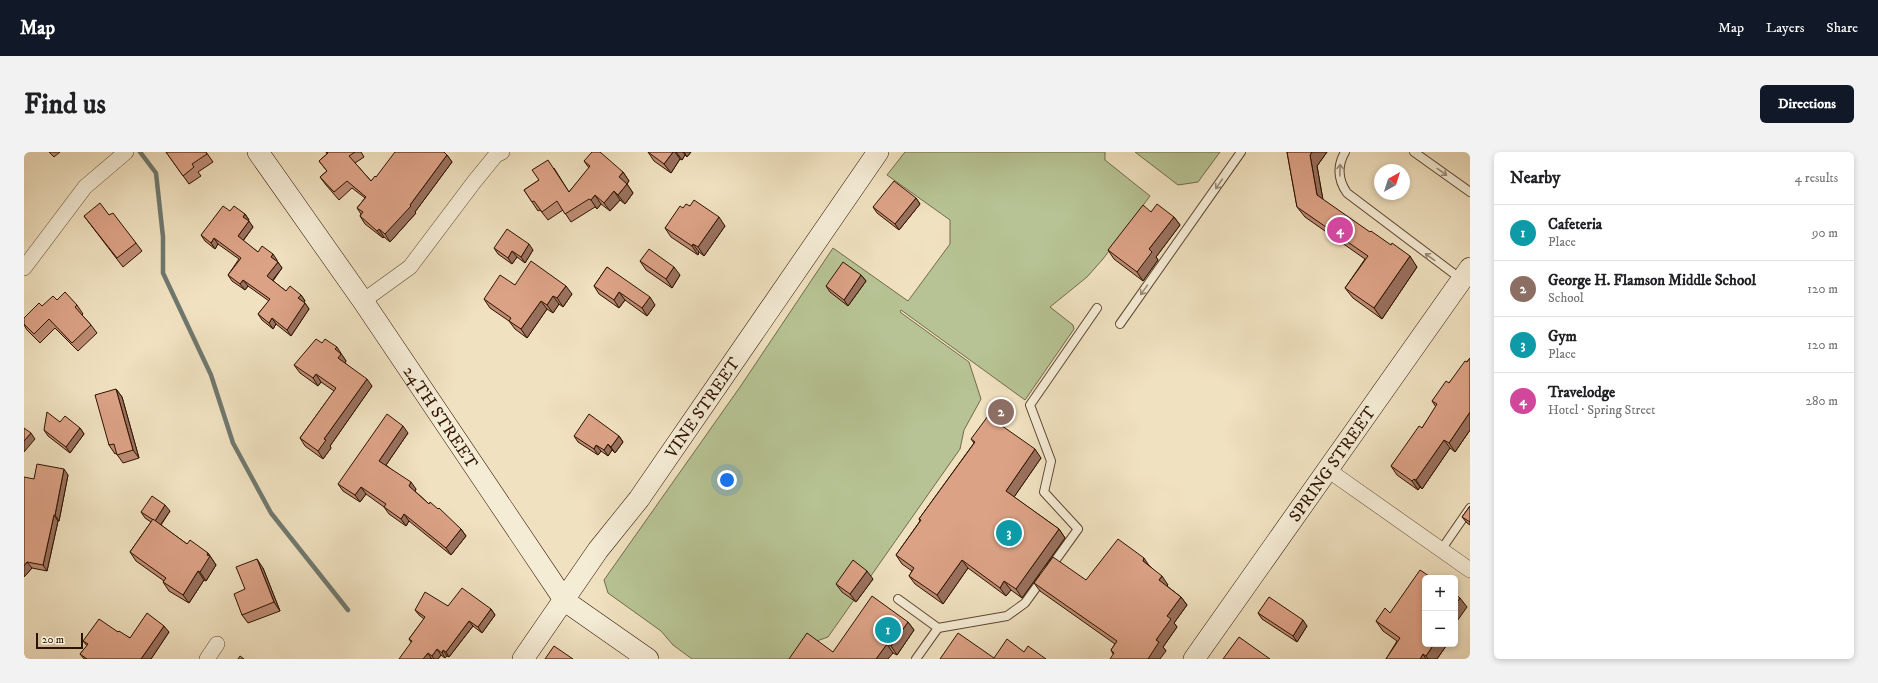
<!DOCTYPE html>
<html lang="en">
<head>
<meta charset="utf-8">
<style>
	body { margin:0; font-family:"IM FELL DW Pica",serif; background:#f2f2f2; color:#202124 }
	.controls { position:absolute; right:12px; bottom:12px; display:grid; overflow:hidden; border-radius:6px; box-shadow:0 2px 6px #0003 }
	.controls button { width:36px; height:36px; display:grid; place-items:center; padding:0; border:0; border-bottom:1px solid #e0e0e0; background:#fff; color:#202124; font:20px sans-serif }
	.compass { position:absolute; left:1350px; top:12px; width:36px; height:36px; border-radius:50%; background:#fff; box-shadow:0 2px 6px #0003; rotate:39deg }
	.scale { position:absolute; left:12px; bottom:10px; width:47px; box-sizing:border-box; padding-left:4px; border:2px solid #2d1200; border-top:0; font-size:11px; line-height:14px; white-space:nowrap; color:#2d1200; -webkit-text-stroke:3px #f5ecd6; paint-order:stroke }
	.you { position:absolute; left:703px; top:328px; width:14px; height:14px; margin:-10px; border:3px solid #fff; border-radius:50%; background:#1a73e8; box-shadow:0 0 0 6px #1a73e833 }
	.badge { display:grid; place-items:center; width:26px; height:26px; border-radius:50%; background:#111827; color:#fff; font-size:13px; font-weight:700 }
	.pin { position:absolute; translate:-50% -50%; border:2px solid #fff; box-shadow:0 1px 4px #0006 }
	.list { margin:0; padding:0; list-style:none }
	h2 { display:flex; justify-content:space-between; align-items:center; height:52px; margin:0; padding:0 16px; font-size:17px }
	h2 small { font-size:13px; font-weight:400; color:#757577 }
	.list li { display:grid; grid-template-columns:26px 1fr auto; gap:12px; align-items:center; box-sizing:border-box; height:56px; padding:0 16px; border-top:1px solid #e0e0e0 }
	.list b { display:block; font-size:15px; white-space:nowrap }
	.list p { margin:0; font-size:13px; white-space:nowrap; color:#757577 }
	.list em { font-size:13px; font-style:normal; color:#757577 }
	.map { position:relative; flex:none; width:1446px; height:507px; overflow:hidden; border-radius:6px }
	header { display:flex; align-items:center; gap:24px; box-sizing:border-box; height:56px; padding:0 20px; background:#111827; color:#fff }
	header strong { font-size:19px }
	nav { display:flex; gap:22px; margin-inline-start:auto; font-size:14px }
	.intro { display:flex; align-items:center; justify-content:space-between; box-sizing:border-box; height:96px; padding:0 24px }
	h1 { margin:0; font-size:28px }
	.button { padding:10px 18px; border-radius:6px; background:#111827; color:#fff; font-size:14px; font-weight:700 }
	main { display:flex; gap:24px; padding:0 24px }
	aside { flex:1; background:#fff; border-radius:6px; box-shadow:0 2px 6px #0003 }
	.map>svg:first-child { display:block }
	.garden { fill:#b7c394; stroke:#726a4a }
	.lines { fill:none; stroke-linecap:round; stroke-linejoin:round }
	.stream { stroke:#6f786e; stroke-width:4.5 }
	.lane-casing { stroke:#5e4630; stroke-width:10 }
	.street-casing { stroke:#5e4630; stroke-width:16 }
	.secondary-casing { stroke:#2d1200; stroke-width:22 }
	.lane { stroke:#f5ecd6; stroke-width:8 }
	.street { stroke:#f5ecd6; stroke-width:15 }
	.secondary { stroke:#f5ecd6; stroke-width:21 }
	.wall { fill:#bd8b73; stroke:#2d1200 }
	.shaded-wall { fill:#9a715e; stroke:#2d1200 }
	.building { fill:#dca286; stroke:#2d1200 }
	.oneway { stroke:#9b8a76 }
	.labels { text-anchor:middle; stroke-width:3; stroke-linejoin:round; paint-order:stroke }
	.street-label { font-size:17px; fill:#2d1200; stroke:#f5ecd6 }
</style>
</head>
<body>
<header>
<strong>Map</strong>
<nav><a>Map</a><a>Layers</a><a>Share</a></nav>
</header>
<div class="intro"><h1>Find us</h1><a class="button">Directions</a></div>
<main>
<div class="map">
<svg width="1446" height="507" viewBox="0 0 1446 507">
	<rect width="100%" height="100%" fill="#f0e1c0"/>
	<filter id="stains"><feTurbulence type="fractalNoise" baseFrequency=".005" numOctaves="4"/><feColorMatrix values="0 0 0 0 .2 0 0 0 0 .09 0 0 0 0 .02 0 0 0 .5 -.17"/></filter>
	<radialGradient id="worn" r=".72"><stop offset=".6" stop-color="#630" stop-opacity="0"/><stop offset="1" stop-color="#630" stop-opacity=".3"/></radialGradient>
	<g class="garden">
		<path d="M881 0H1081V8L1126 44 1079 107 1063 125 1026 155 1049 173 1050 177 1001 248 877 158 876 160 945 210 957 247 940 278 936 297 804 485 790 490 777 507H668L649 493 637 479 584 441 580 428 716 235 809 96 884 149 926 92V68L863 23Z"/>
		<path d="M1111 0H1196L1174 30 1154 33Z"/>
	</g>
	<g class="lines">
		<path class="stream" d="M116 0 132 21 139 85V121L187 223 209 291 247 361 324 458"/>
		<g class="lane-casing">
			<g id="lane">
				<path d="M1321 0C1313 14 1314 28 1323 41L1437 127"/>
				<path d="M1390 0 1446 40"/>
				<path d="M1096 172 1217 0"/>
				<path d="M1417 398 1446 356"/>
				<path d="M1026 416 1054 377 1020 340 1027 309 1006 253 1073 156"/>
				<path d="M874 447 914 476 892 507"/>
				<path d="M914 476 983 464 1001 451 1019 426"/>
			</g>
		</g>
		<g class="street-casing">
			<g id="street">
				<path d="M0 116 61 35 102 0"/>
				<path d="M339 149 386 115 450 30 472 3 478 0"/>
				<path d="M1304 318 1446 418"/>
				<path d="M183 507 193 492"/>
			</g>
		</g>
		<g class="secondary-casing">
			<g id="secondary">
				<path id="s1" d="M234 0 339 149 541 449 624 507"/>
				<path id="s2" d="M499 507 574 398 615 347 854 0"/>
				<path id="s3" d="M1170 507 1446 116"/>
			</g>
		</g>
		<use href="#lane" class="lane"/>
		<use href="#street" class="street"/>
		<use href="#secondary" class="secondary"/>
	</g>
	<g class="wall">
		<path d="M25 0H36L30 5Z"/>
		<path d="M142 0H182L189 10 174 20 177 24 165 32Z"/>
		<path d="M302 0H337L340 5 331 11 347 29 352 25 423 3 428 10 391 60 392 61 366 90 360 85 359 86 341 72 336 64 337 62 333 56 341 46 328 36 315 48 302 33 296 25 303 19 295 9 303 2Z"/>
		<path d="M624 0H667L663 5 661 3 658 8 656 7 647 21 630 9Z"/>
		<path d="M1263 0H1303L1293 14 1299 48 1393 115 1358 167 1329 146 1321 136 1341 107 1281 65 1273 55Z"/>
		<path d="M560 9 599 20 605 29 603 32 609 41 601 52 596 48 586 59 577 52 573 57 571 55 547 70 539 58 524 68 516 58 514 59 500 38 515 28 530 16 545 40 565 16Z"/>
		<path d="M892 46 896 52 875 78 853 61 849 55Z"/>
		<path d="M666 54 701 74 680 104 675 100 674 103 647 85 641 76 659 56Z"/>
		<path d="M1127 60 1150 65 1156 73 1132 105 1134 108 1119 129 1090 107 1084 98Z"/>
		<path d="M221 62 225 68 224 69 229 75 219 89 234 100 253 108V109L258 116 249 129 262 139 277 143 281 149 280 150 285 157 267 184 252 172 249 177 238 168 234 162 245 149 224 134 221 138 208 129 204 123 215 107 194 92 191 97 181 89 177 83Z"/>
		<path d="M85 63 112 91 118 99 99 115 60 64Z"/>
		<path d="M470 96 509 98 501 111 493 105 488 112 474 102Z"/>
		<path d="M616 109 656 123 648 136 622 118Z"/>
		<path d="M583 115 631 153 623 164 601 148 595 156 575 142 570 134Z"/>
		<path d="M837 123 842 129 824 154 806 140 802 134Z"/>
		<path d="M491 133 548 142 539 155 535 152 529 161 523 157 503 186 491 177 485 169 466 156 460 147Z"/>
		<path d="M33 148 53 153 59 162 58 163 67 173 73 181 54 199 31 176 16 191 3 178 0 173V166L18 154Z"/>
		<path d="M298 191 318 203 322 209 321 211 348 234 306 294 307 296 299 307 281 294 276 286 310 239 297 230 294 234 276 221 270 213Z"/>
		<path d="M1446 206V278L1431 300 1426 296 1398 337 1396 335 1394 338 1373 323 1367 314 1398 276 1412 255 1408 249 1425 231Z"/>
		<path d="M92 237 98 245 115 306 99 311 92 301 91 302 85 293Z"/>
		<path d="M36 270 56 276 60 282 46 301 24 284 20 278Z"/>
		<path d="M384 281 362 313 392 337 391 339 405 352 437 377 442 384 427 403 385 369 382 374 365 362 360 355 342 342 336 350 319 339 314 332Z"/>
		<path d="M550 284H595L599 290 591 301 588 298 584 304 577 299 574 303 554 290Z"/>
		<path d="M947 287 1017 306 990 345 1035 377 1041 386 998 446 987 438 982 444 944 416 919 452 891 432 885 424 888 419 878 412 872 403 896 369 895 367 950 291Z"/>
		<path d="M44 323 35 369H34L23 419 8 416 0 425 10 327Z"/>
		<path d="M1446 354V373L1443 371 1438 365Z"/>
		<path d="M146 359 137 373 163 392 184 401 192 413 182 429 180 428 165 451 145 439 139 430 140 429 112 409 106 400 127 370 121 366 117 360Z"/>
		<path d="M1126 414 1144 433 1143 434 1157 445 1163 453 1150 471 1153 475 1139 495 1142 499 1089 502 1087 498 1091 492 1016 439 1010 431 1062 428Z"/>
		<path d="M239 416 256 459 224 471 218 463 221 437Z"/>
		<path d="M849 427 832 450 818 440 812 432Z"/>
		<path d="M424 454 467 457 471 463 458 481 449 474 425 505 423 504 421 506 417 503 414 507H408L387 490 385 487 400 467 395 463 391 458Z"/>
		<path d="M1234 461 1283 474 1273 490 1238 467Z"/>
		<path d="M1352 469 1401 492H1421L1422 494 1413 507H1362L1373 489 1359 479Z"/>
		<path d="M884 470 890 478 873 503 869 501 809 500Z"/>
		<path d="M94 480 106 486 145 480 127 507H60L56 502 63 494 59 489Z"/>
	</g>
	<g class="shaded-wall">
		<path d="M649 0H651L656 7 647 21 640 12Z"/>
		<path d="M652 0H659L661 3 658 8Z"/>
		<path d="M660 0H667L663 5Z"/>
		<path d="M1288 0H1303L1293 14 1300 54 1293 43 1286 3Z"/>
		<path d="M423 3 428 10 391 60 392 61 366 90 361 82 386 53Z"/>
		<path d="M599 20 605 29 601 34 595 25Z"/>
		<path d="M603 32 609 41 601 52 594 43Z"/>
		<path d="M590 39 596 48 586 59 580 51Z"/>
		<path d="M571 43 577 52 573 57 567 48Z"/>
		<path d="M892 46 896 52 875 78 871 72Z"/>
		<path d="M221 62 225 68 223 71 219 65Z"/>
		<path d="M695 65 701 74 680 104 674 95Z"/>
		<path d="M1150 65 1156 73 1132 105 1134 108 1119 129 1113 120 1125 97Z"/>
		<path d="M225 69 229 75 218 90 214 84Z"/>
		<path d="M355 77 360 85 359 86 353 79Z"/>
		<path d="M190 86 194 92 191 97 187 91Z"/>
		<path d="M505 92 509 98 501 111 497 105Z"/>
		<path d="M669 92 675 100 674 103 668 94Z"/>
		<path d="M488 99 493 105 488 112 484 106Z"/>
		<path d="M249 102 253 108 251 111 247 105Z"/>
		<path d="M1386 104 1393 115 1358 167 1350 156Z"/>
		<path d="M254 110 258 116 247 130 243 124Z"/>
		<path d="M650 115 656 123 648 136 642 127Z"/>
		<path d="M837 123 842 129 824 154 820 148Z"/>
		<path d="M219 128 224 134 221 138 216 132Z"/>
		<path d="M542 134 548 142 539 155 533 146Z"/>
		<path d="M595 140 601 148 595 156 590 148Z"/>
		<path d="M277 143 281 149 279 152 274 146Z"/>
		<path d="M529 144 535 152 529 161 523 153Z"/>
		<path d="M626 145 631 153 623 164 618 156Z"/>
		<path d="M517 149 523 157 503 186 497 177Z"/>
		<path d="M281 151 285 157 267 184 263 178Z"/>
		<path d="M248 166 252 172 249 177 245 171Z"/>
		<path d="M313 195 322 209 319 213 314 206 311 197Z"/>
		<path d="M292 222 297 230 294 234 289 226Z"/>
		<path d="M343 227 348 234 306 294 307 296 299 307 294 299 300 287Z"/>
		<path d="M92 237 98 245 115 306 109 298Z"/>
		<path d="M1446 260V278L1431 300 1425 291Z"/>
		<path d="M379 274 384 281 360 316 355 309Z"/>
		<path d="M56 276 60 282 46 301 42 295Z"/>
		<path d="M7 281 11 287 0 300V289Z"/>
		<path d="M595 284 599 290 591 301 587 295Z"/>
		<path d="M1420 288 1426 296 1398 337 1392 328Z"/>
		<path d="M584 292 588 298 584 304 580 298Z"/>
		<path d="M572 293 577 299 574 303 570 297Z"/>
		<path d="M1011 297 1017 306 988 348 982 339Z"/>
		<path d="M40 317 44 323 35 369 31 363Z"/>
		<path d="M1390 327 1396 335 1394 338 1388 329Z"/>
		<path d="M387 330 392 337 390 341 385 334Z"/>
		<path d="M337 335 342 342 336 350 331 343Z"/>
		<path d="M141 353 146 359 135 375 131 369Z"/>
		<path d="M380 362 385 369 382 374 377 367Z"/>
		<path d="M30 363 34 369 23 419 19 413Z"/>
		<path d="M437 377 442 384 427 403 422 396Z"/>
		<path d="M1035 377 1041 386 998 446 992 437Z"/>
		<path d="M184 401 192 413 182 429 176 420Z"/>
		<path d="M1120 406 1126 415 1119 409Z"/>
		<path d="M233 407 239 416 256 459 250 450Z"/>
		<path d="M938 408 944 416 919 452 913 443Z"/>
		<path d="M3 410 8 416 0 425V414Z"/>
		<path d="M174 419 180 428 165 451 159 443Z"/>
		<path d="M843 419 849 427 832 450 826 442Z"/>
		<path d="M1138 424 1144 433 1141 436 1135 428Z"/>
		<path d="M980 429 987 438 982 444 976 436Z"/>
		<path d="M1157 445 1163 453 1150 471 1153 475 1139 495 1142 499 1136 507H1124L1143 464Z"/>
		<path d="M1436 446 1443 455 1431 472V453Z"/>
		<path d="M467 457 471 463 458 481 454 475Z"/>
		<path d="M1279 468 1283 474 1273 490 1269 484Z"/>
		<path d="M445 469 449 474 425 505 422 500Z"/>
		<path d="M884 470 890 478 873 503 867 494Z"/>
		<path d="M140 474 145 480 127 507H117Z"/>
		<path d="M863 492 869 501 864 507H852Z"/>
		<path d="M1410 492H1421L1422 494 1413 507H1404L1402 504Z"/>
		<path d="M413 497 417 503 414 507H410L408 504Z"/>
		<path d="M419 498 423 504 421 506 418 501Z"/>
		<path d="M404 501 407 506V507H399Z"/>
		<path d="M1399 502 1402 507H1396Z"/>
	</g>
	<g class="building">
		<path d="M142 0H182L183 2 168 12 170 15 159 24Z"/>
		<path d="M303 0H331L325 4 347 29 351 24 352 25 371 0H420L423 3 386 53 387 54 361 82 355 77 353 79 336 64 339 60 333 56 342 45 323 29 310 40 296 25 303 19 295 9 304 1Z"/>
		<path d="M568 0H576L599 20 595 25 603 32 594 43 590 39 580 51 571 43 567 48 565 47 541 62 533 49 518 60 510 49 508 50 500 38 515 28 508 18 524 8 545 40 566 14 560 9Z"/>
		<path d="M624 0H649L640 12Z"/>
		<path d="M1263 0H1288L1286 3 1293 43 1346 80 1347 79 1367 93 1368 91 1386 104 1350 156 1321 136 1344 104 1273 55Z"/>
		<path d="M870 29 892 46 871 72 849 55Z"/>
		<path d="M670 48 695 65 674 95 669 92 668 94 641 76 656 54 659 56 662 52 666 54Z"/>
		<path d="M76 51 85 63 89 61 112 91 93 106 60 64Z"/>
		<path d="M1133 52 1150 65 1125 97 1128 100 1113 120 1084 98 1119 53 1127 60Z"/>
		<path d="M199 54 206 59 210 54 221 62 219 65 225 69 214 84 234 100 238 94 249 102 247 105 254 110 243 124 262 139 266 134 277 143 274 146 281 151 263 178 248 166 245 171 234 162 246 147 219 128 216 132 204 123 217 106 190 86 187 91 177 83Z"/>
		<path d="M483 77 505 92 497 105 488 99 484 106 470 96Z"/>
		<path d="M625 97 650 115 642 127 616 109Z"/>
		<path d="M507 109 542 134 533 146 529 144 523 153 517 149 497 177 485 169 487 166 460 147 476 123 491 133Z"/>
		<path d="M819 110 837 123 820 148 802 134Z"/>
		<path d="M583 115 626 145 618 156 595 140 590 148 570 134Z"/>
		<path d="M41 140 53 153 51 155 67 173 48 191 25 167 10 182 0 172V166L15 151 18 154 29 144 33 148Z"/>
		<path d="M292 187 298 191 301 187 313 195 311 197 317 202 314 206 343 227 300 287 302 288 294 299 276 286 312 236 292 222 289 226 270 213Z"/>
		<path d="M1446 206V260L1425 291 1420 288 1392 328 1390 327 1388 329 1367 314 1395 274 1398 276 1413 252 1408 249 1422 229 1425 231 1441 209 1443 210Z"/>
		<path d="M92 237 109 298 93 303 90 292 85 293 71 243Z"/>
		<path d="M23 260 36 270 41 264 56 276 42 295 20 278Z"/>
		<path d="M363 262 379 274 355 309 387 330 385 334 405 352 406 350 414 357 415 356 437 377 422 396 380 362 377 367 360 355 362 352 337 335 331 343 314 332Z"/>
		<path d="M565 262 595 284 587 295 584 292 580 298 572 293 570 297 550 284Z"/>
		<path d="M964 264 1011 297 982 339 1035 377 992 437 980 429 976 436 938 408 913 443 885 424 890 416 872 403 897 368 895 367 951 290 947 287Z"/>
		<path d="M0 276 7 281 0 289Z"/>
		<path d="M13 312 40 317 31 363H30L19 413 3 410 0 414V325L10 327Z"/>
		<path d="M128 344 141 353 131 369 117 360Z"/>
		<path d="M1446 354V370L1438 365Z"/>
		<path d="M129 367 163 392 166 388 184 401 183 403 186 404 176 420 174 419 159 443 139 430 142 426 106 400Z"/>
		<path d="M1094 387 1120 406 1119 409 1138 424 1135 428 1157 445 1143 464 1147 467 1132 488 1135 490 1124 507H1086L1090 501 1087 498 1093 489 1010 431 1029 405 1062 428Z"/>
		<path d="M233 407 250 450 218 463 210 442 221 437 212 415Z"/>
		<path d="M829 408 843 419 826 442 812 432Z"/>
		<path d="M1396 418 1408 426H1401V492H1410L1402 504 1399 502 1396 507H1362L1376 486 1352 469 1361 456 1366 461Z"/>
		<path d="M438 436 467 457 454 475 445 469 422 500 419 498 418 501 413 497 408 504 404 501 399 507H375L388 489 385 487 401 465 391 458 401 440 424 454Z"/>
		<path d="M1431 442 1436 446 1431 453Z"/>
		<path d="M848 444 884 470 867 494 863 492 852 507H765L783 481 809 500Z"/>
		<path d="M1245 445 1279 468 1269 484 1234 461Z"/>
		<path d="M123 461 140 474 117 507H63L56 502 64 492 59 489 75 467 94 480 95 479 106 486Z"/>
		<path d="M934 481 970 506 983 487 1000 500 1004 494 1022 507H916Z"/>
		<path d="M1215 485 1246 507H1199Z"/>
		<path d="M530 494 549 507H521Z"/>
		<path d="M216 504 220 507H214Z"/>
	</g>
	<defs><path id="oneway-shaft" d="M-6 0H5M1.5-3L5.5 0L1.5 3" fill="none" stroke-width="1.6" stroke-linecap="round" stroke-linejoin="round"/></defs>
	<g class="oneway">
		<use href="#oneway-shaft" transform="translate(1316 18) rotate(-89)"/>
		<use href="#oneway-shaft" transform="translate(1418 20) rotate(36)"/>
		<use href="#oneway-shaft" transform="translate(1195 32) rotate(125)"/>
		<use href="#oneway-shaft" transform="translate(1406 105) rotate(-144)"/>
		<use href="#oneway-shaft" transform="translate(1120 138) rotate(125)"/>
	</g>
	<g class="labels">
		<g class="street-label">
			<text dy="6" stroke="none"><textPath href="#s2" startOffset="309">VINE STREET</textPath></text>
			<text dy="6" stroke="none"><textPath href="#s1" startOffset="322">24TH STREET</textPath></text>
			<text dy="6" stroke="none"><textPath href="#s3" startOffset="239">SPRING STREET</textPath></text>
		</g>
	</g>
	<rect width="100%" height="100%" filter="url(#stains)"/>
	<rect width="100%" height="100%" fill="url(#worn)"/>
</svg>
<div class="controls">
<button>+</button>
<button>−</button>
</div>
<svg class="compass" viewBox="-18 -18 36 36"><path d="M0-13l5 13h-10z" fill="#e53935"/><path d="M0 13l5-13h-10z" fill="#757577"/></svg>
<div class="scale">20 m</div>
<div class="you"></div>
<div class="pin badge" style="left:864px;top:478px;background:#0f9aa8">1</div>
<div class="pin badge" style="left:977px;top:260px;background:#8d6e63">2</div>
<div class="pin badge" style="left:985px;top:381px;background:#0f9aa8">3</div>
<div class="pin badge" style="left:1316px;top:78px;background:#d1479c">4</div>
</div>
<aside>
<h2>Nearby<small>4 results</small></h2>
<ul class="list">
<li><span class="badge" style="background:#0f9aa8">1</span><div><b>Cafeteria</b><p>Place</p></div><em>90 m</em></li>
<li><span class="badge" style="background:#8d6e63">2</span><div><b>George H. Flamson Middle School</b><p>School</p></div><em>120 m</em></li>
<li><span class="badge" style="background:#0f9aa8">3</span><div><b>Gym</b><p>Place</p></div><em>120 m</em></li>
<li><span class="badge" style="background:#d1479c">4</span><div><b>Travelodge</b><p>Hotel · Spring Street</p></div><em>280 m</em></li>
</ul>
</aside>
</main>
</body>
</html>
